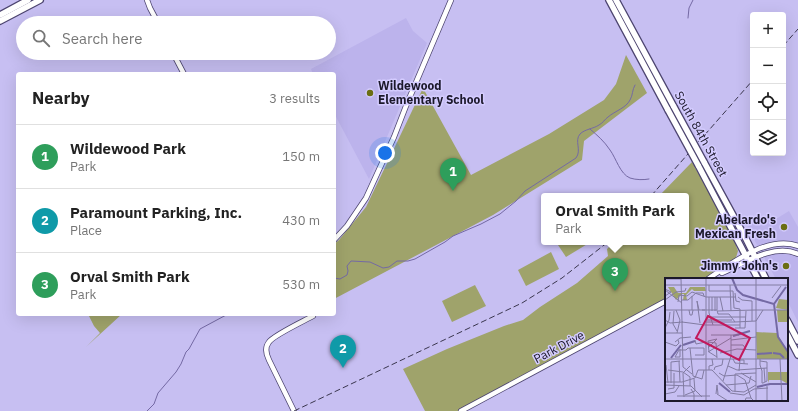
<!DOCTYPE html>
<html lang="en">
<head>
<meta charset="utf-8">
<style>
	body { margin:0; font-family:"IBM Plex Sans",sans-serif; background:#f2f2f2; color:#222 }
	.controls { position:absolute; right:12px; top:12px; display:grid; overflow:hidden; border-radius:4px; box-shadow:0 4px 16px #0002 }
	.controls button { width:36px; height:36px; display:grid; place-items:center; padding:0; border:0; border-bottom:1px solid #e0e0e0; background:#fff; color:#222; font:20px sans-serif }
	.you { position:absolute; left:385px; top:153px; width:14px; height:14px; margin:-10px; border:3px solid #fff; border-radius:50%; background:#1a73e8; box-shadow:0 0 0 6px #1a73e833 }
	.badge { display:grid; place-items:center; width:26px; height:26px; border-radius:50%; background:#6b6e13; color:#fff; font-size:13px; font-weight:700 }
	.pin { position:absolute; translate:-50% -33px; filter:drop-shadow(0 1px 2px #0008) }
	.pin::after { content:''; position:absolute; top:21px; width:14px; height:12px; background:inherit; clip-path:polygon(0 0,100% 0,50% 100%) }
	.popup { position:absolute; left:541px; top:193px; width:148px; height:52px; box-sizing:border-box; display:grid; place-content:center; border-radius:4px; background:#fff; filter:drop-shadow(0 1px 3px #0005); font-size:13px; white-space:nowrap; color:#767676 }
	.popup b { font-size:15px; color:#222 }
	.popup::after { content:''; position:absolute; left:50%; top:100%; margin-left:-8px; border:8px solid transparent; border-top-color:#fff }
	.list { margin:0; padding:0; list-style:none }
	h2 { display:flex; justify-content:space-between; align-items:center; height:52px; margin:0; padding:0 16px; font-size:17px }
	h2 small { font-size:13px; font-weight:400; color:#767676 }
	.list li { display:grid; grid-template-columns:26px 1fr auto; gap:12px; align-items:center; box-sizing:border-box; height:64px; padding:0 16px; border-top:1px solid #e0e0e0 }
	.list b { display:block; font-size:15px; white-space:nowrap }
	.list p { margin:0; font-size:13px; white-space:nowrap; color:#767676 }
	.list em { font-size:13px; font-style:normal; color:#767676 }
	.icon { flex:none; width:22px; height:22px; fill:none; stroke:currentColor; stroke-width:2; stroke-linecap:round; stroke-linejoin:round }
	.map { position:relative; flex:none; width:798px; height:411px; overflow:hidden }
	.search { position:absolute; background:#fff; box-shadow:0 4px 16px #0002; left:16px; top:16px; width:320px; height:44px; display:flex; align-items:center; gap:10px; box-sizing:border-box; padding:0 14px; border-radius:22px; color:#767676; font-size:15px }
	.panel { position:absolute; background:#fff; box-shadow:0 4px 16px #0002; left:16px; top:72px; width:320px; height:244px; border-radius:4px }
	.map>svg:first-child { display:block }
	.built { fill:#bcb3ec }
	.green { fill:#9fa36b }
	.lines { fill:none; stroke-linecap:round; stroke-linejoin:round }
	.stream { stroke:#7469a4; stroke-width:1 }
	.tertiary-casing { stroke:#4d4570; stroke-width:6 }
	.primary-casing { stroke:#4d4570; stroke-width:8 }
	.tertiary { stroke:#fff; stroke-width:4.5 }
	.primary { stroke:#fff; stroke-width:5.5 }
	.rail { stroke:#3a364e; stroke-width:1; stroke-dasharray:6 3; stroke-linecap:butt }
	.primary-bridge-casing { stroke:#4d4570; stroke-width:8; stroke-linecap:butt }
	.primary-bridge { stroke:#fff; stroke-width:5.5 }
	.poi-dot { fill:#6b6e13; stroke:#d4ccff; stroke-width:1.5 }
	.labels { text-anchor:middle; stroke-width:3; stroke-linejoin:round; paint-order:stroke }
	.poi-label { font-size:12px; font-weight:bold; fill:#1b182a; stroke:#d4ccff; text-anchor:end }
	.street-label { font-size:12px; fill:#1b182a; stroke:#d4ccff }
	.inset-river { fill:none; stroke:#7469a4; stroke-width:2 }
	.inset-road { fill:none; stroke:#827ca2; stroke-width:1 }
	.view { fill:#c2185b; fill-opacity:0.15; stroke:#c2185b; stroke-width:2 }
	.inset-edge { fill:none; stroke:#1b182a; stroke-width:2 }
</style>
</head>
<body>
<div class="map">
<svg width="798" height="411" viewBox="0 0 798 411">
	<rect width="100%" height="100%" fill="#c7bff2"/>
	<g class="built">
		<path d="M406 18 413 31 427 43 369 179 334 113V74H313L311 69Z"/>
		<path d="M789 211 798 227V322L787 300V279H776L747 227 767 215 771 222Z"/>
	</g>
	<g class="green">
		<path d="M626 55 647 93 584 141 582 160 493 215 334 299V244L339 240 366 207 423 88 471 175 549 134 604 100 616 84Z"/>
		<path d="M692 162 732 234 738 251 735 261 703 279H666V300L458 411H425L403 369 447 349 504 326 523 320 540 307 577 283 608 256 607 249 614 242H686V196H659Z"/>
		<path d="M556 242H589V243L566 257Z"/>
		<path d="M551 252 559 269 526 286 518 270Z"/>
		<path d="M475 285 486 306 452 322 442 301Z"/>
		<path d="M88 314H122L86 347 100 333 94 326Z"/>
	</g>
	<g class="lines">
		<g class="stream">
			<path d="M688 18 689 8 693 0"/>
			<path d="M590 129C598 136 604 141 610 150 616 158 620 174 630 178 636 180 644 180 649 179"/>
			<path d="M334 278 340 279 347 275 348 271 347 266 351 261 370 262 383 268 389 267 397 261H408L415 259 445 242 453 236 481 224 500 214 516 201 525 191 576 158C582 150 574 141 580 134 585 129 593 129 599 125 603 123 605 119 608 117 615 111 626 108 630 100 633 95 632 90 635 85"/>
			<path d="M147 411 154 404 158 393 176 372 181 364 186 352 189 349 200 329 228 314"/>
		</g>
		<g class="tertiary-casing">
			<g id="tertiary">
				<path d="M147 0 150 8 158 23"/>
				<path d="M173 53 184 74"/>
				<path d="M334 240 347 226 366 198 394 137 406 106 451 0"/>
				<path d="M722 273C744 263 774 243 798 254"/>
				<path d="M708 279C732 263 768 235 798 246"/>
				<path d="M294 411 269 360C266 354 265 347 269 342 274 335 304 321 313 316L312 314"/>
				<path d="M461 411 666 301"/>
			</g>
		</g>
		<g class="primary-casing">
			<g id="primary">
				<path d="M609 0 668 110"/>
				<path d="M616 0 674 107"/>
				<path d="M0 15 28 0"/>
				<path d="M0 21 40 0"/>
				<path d="M704 162 746 239 766 279"/>
				<path d="M698 165 758 279"/>
				<path d="M787 320 798 341"/>
				<path d="M787 334 798 355"/>
			</g>
		</g>
		<use href="#tertiary" class="tertiary"/>
		<use href="#primary" class="primary"/>
		<g class="rail">
			<path d="M783 46 798 29"/>
			<path d="M651 196 753 80"/>
			<path d="M294 411 522 303 562 278 608 242"/>
		</g>
		<g class="primary-bridge-casing">
			<g id="primary-bridge">
				<path d="M674 107 704 162"/>
				<path d="M668 110 698 165"/>
			</g>
		</g>
		<use href="#primary-bridge" class="primary-bridge"/>
	</g>
	<g class="poi-dot">
		<circle cx="370" cy="93" r="4"/>
		<circle cx="784" cy="227" r="4"/>
		<circle cx="786" cy="266" r="4"/>
	</g>
	<g class="labels">
		<g class="poi-label">
			<text x="378" y="90" text-anchor="start">Wildewood<tspan x="378" dy="14">Elementary School</tspan></text>
			<text x="776" y="224">Abelardo's<tspan x="776" dy="14">Mexican Fresh</tspan></text>
			<text x="778" y="270">Jimmy John's</text>
		</g>
		<g class="street-label">
			<text transform="translate(701 134) rotate(61)" y="4">South 84th Street</text>
			<text transform="translate(559 347) rotate(-28)" y="4">Park Drive</text>
		</g>
	</g>
	<g transform="translate(665 278)">
		<rect width="123" height="123" fill="#c7bff2"/>
		<path d="M3 9H9L13 15H21L25 9H40L41 13H29L27 11 21 17 22 22H18L19 16H17L11 22ZM114 21 123 22V32L111 30ZM112 32H123V44H113ZM91 54 112 55 123 75V81H92ZM103 94H123V106L116 102H104L103 105Z" fill="#9fa36b"/>
		<path class="inset-river" d="M67 0 72 12 78 17 109 26 113 59 123 74M109 26 121 9M68 58 85 53M18 67 30 63M108 75 115 76 119 80M92 76 107 75M6 80 16 67M54 105 65 114M92 109 105 106H123"/>
		<path class="inset-road" d="M16 0 18 89 27 96M41 0V123M91 0V123M0 1H16M0 7H123M44 7V13H68L69 30 75 31V50M65 7 66 33M0 11 6 14 0 18M0 12 17 25M70 15 71 23 75 24M27 18V32M44 19V35L48 47M47 19V33M50 19V33M55 19 58 33M73 19 77 22 87 23V43M107 20 116 8M0 22 11 14 20 13 21 10M17 22H23L31 15H38L39 18M13 24 14 17 22 18 27 14 41 19H70M0 32H40M11 32 15 42 12 55M24 32 25 37H27L28 32M34 32 32 23 35 45M37 32H52L53 36H64L70 44 91 43M52 32V19M90 32H123M9 33 8 46 12 53M53 33 90 32M42 39H81M0 42 5 45 18 44M42 42H67M91 43 98 32M17 44 40 47H75M41 44H70M0 50 4 42 5 34M70 50H80L81 33M0 55H17M46 57H74M30 62 31 66 41 64M66 62 91 59M0 64 11 68 14 65 13 62M10 64 15 60 26 59M43 64 51 65 52 80M66 67H78L81 71M25 70 28 98 37 101 39 92M43 70 52 61M15 71V79H10L14 72H21L23 70H39M43 74 66 60M55 75 72 71 91 72M30 77H39V70M52 79 44 74 43 63 52 61M0 81H123M68 81 70 85 83 86M115 81 117 123M14 83 15 104M95 83 102 84V103L98 105H97V93L95 87V81M1 87 3 105M63 88 72 92 102 90M99 90 100 104M3 92 18 94 25 99V108M44 92V88L48 87 47 81M49 92 50 89 57 87 58 81M74 93 75 82H79V86M54 95 59 98 72 97 80 102 86 120M76 95 91 104M58 103 66 78V57M0 104H17L30 100 33 92H47L67 113 79 114 91 107M6 105V84L15 83M0 107 26 108 37 119M61 107 84 105 86 98M102 108V123M3 111 9 110V95M26 111 29 116V123M70 114V96L91 95M65 115 79 117 89 111 103 110M0 116 10 114 14 108M51 116 52 107 53 116M52 116 63 123M20 117 30 113 29 101M12 118H45M19 119 18 95 25 88M80 123 81 120H86L89 123"/>
		<path class="view" d="M43 38 85 60 74 82 31 60Z"/>
		<rect width="123" height="123" class="inset-edge"/>
	</g>
</svg>
<div class="controls">
<button>+</button>
<button>−</button>
<button><svg class="icon" aria-label="locate" viewBox="0 0 24 24"><circle cx="12" cy="12" r="6"/><path d="M12 2v4M12 18v4M2 12h4M18 12h4"/></svg></button>
<button><svg class="icon" aria-label="layers" viewBox="0 0 24 24"><path d="M12 4l9 5-9 5-9-5zM3 14l9 5 9-5"/></svg></button>
</div>
<div class="you"></div>
<div class="pin badge" style="left:453px;top:191px;background:#2e9e5b">1</div>
<div class="pin badge" style="left:343px;top:368px;background:#0f9aa8">2</div>
<div class="pin badge" style="left:615px;top:291px;background:#2e9e5b">3</div>
<div class="popup"><b>Orval Smith Park</b>Park</div>
<div class="search"><svg class="icon" aria-label="search" viewBox="0 0 24 24"><circle cx="10" cy="10" r="6"/><path d="M15 15l6 6"/></svg>Search here</div>
<section class="panel">
<h2>Nearby<small>3 results</small></h2>
<ul class="list">
<li><span class="badge" style="background:#2e9e5b">1</span><div><b>Wildewood Park</b><p>Park</p></div><em>150 m</em></li>
<li><span class="badge" style="background:#0f9aa8">2</span><div><b>Paramount Parking, Inc.</b><p>Place</p></div><em>430 m</em></li>
<li><span class="badge" style="background:#2e9e5b">3</span><div><b>Orval Smith Park</b><p>Park</p></div><em>530 m</em></li>
</ul>
</section>
</div>
</body>
</html>
